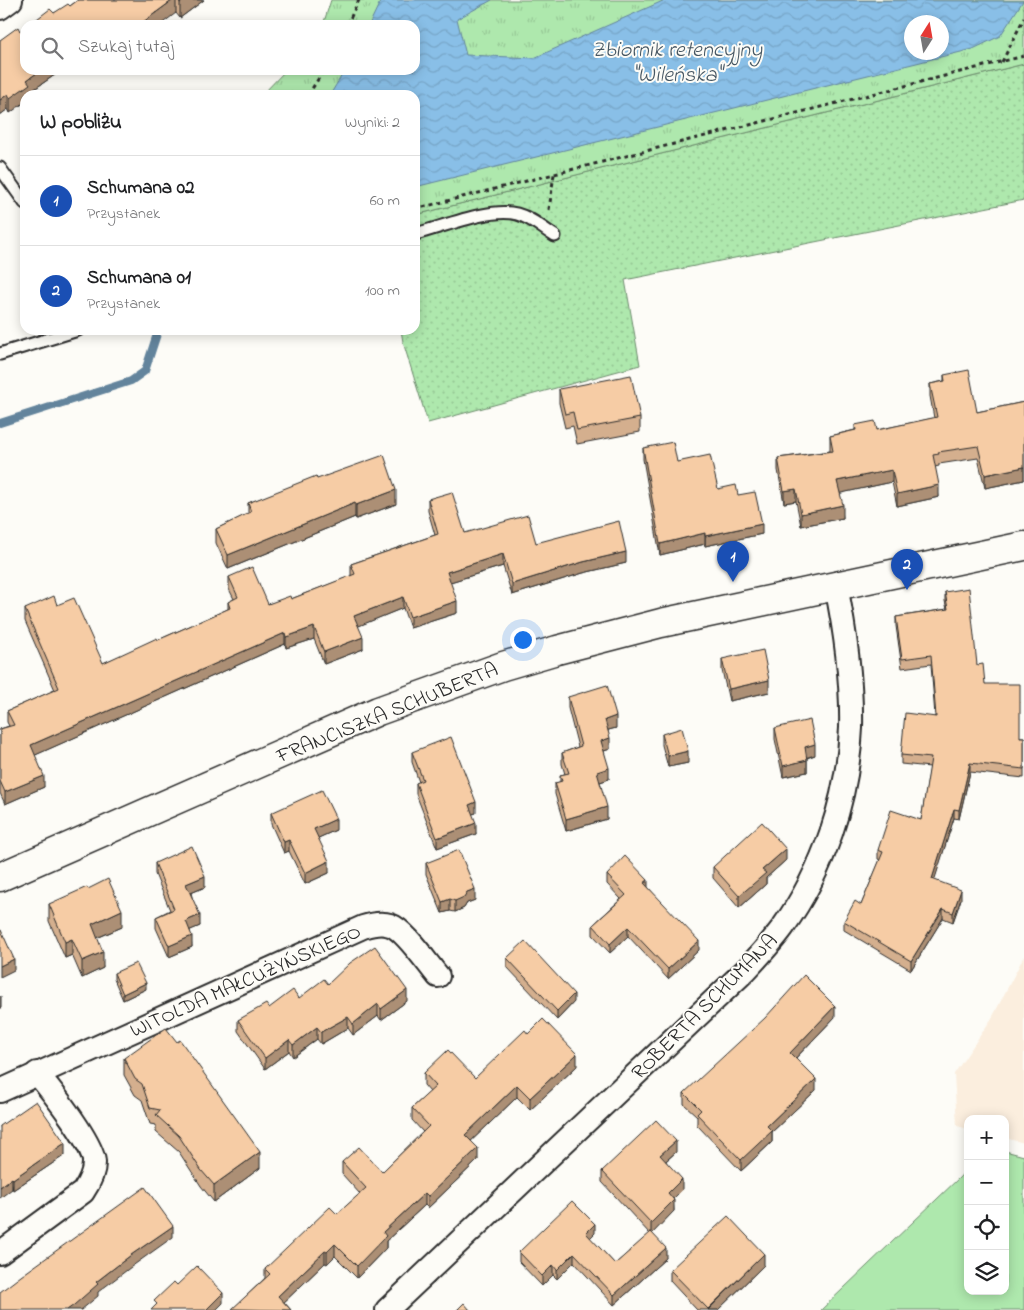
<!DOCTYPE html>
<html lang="pl">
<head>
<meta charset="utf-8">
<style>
	body { margin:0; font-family:"Indie Flower",sans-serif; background:#f2f2f2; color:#202124 }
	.controls { position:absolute; right:15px; bottom:15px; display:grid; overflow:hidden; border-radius:10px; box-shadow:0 2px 12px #0003 }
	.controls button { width:45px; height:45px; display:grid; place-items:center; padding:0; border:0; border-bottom:1px solid #e0e0e0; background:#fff; color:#202124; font:25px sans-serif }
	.compass { position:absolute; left:904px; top:15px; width:45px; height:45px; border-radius:50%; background:#fff; box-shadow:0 2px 12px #0003; rotate:11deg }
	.you { position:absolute; left:522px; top:639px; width:18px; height:18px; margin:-12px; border:4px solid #fff; border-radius:50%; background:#1a73e8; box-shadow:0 0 0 8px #1a73e833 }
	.badge { display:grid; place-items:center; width:32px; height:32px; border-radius:50%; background:#1f6fb2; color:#fff; font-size:16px; font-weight:700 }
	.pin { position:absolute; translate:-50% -41px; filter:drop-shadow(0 1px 2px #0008) }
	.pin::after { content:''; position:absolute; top:26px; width:18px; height:15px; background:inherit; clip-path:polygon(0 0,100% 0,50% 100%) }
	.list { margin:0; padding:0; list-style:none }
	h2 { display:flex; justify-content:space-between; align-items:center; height:65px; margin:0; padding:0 20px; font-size:21px }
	h2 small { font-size:16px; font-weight:400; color:#757577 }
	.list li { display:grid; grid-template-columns:32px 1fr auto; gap:15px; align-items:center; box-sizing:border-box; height:90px; padding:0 20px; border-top:1px solid #e0e0e0 }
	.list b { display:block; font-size:19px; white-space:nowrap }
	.list p { margin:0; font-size:16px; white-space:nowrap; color:#757577 }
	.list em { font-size:16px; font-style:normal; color:#757577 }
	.icon { flex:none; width:28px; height:28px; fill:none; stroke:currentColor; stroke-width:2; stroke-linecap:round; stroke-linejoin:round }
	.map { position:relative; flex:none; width:1024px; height:1310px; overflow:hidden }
	.search { position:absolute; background:#fff; box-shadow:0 2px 12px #0003; left:20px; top:20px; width:400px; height:55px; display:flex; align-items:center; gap:12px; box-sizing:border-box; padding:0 18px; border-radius:15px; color:#757577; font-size:19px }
	.panel { position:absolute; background:#fff; box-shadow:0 2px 12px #0003; left:20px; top:90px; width:400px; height:245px; border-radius:15px }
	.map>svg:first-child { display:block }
	.built { fill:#fbeede }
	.grass { fill:url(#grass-dots); stroke:#6c8a6c }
	.park { fill:url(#park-tufts); stroke:#6c8a6c; fill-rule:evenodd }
	.garden { fill:#aee8ad; stroke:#6c8a6c }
	.water { fill:url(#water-waves); stroke:#63849c; fill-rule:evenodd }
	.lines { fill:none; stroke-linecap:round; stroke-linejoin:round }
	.stream { stroke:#63849c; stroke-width:8 }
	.lane-casing { stroke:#2b2b2b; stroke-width:15 }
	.street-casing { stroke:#2b2b2b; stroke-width:26 }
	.secondary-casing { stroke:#2b2b2b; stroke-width:31 }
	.path { stroke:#2b2b2b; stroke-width:3; stroke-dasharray:4 4; stroke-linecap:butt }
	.lane { stroke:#fdfcf7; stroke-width:11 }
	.street { stroke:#fdfcf7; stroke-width:22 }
	.secondary { stroke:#fdfcf7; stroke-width:28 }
	.wall { fill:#d4af8e; stroke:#2b2b2b }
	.shaded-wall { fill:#ac8f74; stroke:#2b2b2b }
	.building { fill:#f6cca5; stroke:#2b2b2b }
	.labels { text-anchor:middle; stroke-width:4; stroke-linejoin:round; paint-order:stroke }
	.street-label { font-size:21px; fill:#2b2b2b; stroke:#fdfcf7 }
	.water-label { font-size:22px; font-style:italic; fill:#475763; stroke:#fdfcf7 }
</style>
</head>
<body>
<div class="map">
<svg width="1024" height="1310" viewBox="0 0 1024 1310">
	<defs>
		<pattern id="grass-dots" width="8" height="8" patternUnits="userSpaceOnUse" patternTransform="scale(1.25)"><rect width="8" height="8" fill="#aee8ad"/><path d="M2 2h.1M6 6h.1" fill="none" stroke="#96c795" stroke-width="1.8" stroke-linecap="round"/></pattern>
		<pattern id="park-tufts" width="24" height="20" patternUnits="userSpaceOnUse" patternTransform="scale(1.25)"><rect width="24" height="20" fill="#aee8ad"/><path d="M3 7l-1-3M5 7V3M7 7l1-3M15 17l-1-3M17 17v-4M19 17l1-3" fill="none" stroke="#96c795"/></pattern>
		<pattern id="water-waves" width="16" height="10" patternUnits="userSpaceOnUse" patternTransform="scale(1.25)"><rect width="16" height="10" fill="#89bfe7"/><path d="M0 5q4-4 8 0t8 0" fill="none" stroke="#76a4c6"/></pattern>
	</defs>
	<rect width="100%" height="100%" fill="#fdfcf7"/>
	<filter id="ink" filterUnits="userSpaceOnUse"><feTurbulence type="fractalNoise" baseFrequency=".02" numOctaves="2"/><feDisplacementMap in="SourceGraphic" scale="10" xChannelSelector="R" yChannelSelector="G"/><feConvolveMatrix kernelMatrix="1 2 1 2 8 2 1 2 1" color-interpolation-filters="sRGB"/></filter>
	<g filter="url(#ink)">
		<path class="built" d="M1024 956V1143L1005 1138V1119H968V1129L957 1126 954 1074 992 1018Z"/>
		<path class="grass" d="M1024 64V200L625 280 640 365 428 423 403 342 401 330H415V215Z"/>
		<path class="park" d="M331 0H1024V64L415 215V95H262L286 70H415V25H323ZM912 22H942V52H912Z"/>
		<path class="garden" d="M1005 1151 1024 1156V1310H821L959 1178 968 1168V1291H1005Z"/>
		<path class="water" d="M381 0H492L457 19 466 55 534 58 665 0 1023 1 1000 36 973 49 415 187V95H330L345 70H415V25H369ZM912 22H942V52H912Z"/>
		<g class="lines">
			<path class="stream" d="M0 423 131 381 145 371 158 331"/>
			<g class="lane-casing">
				<g id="lane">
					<path d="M0 168 25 203"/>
					<path d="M415 234C443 227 490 207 517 214 532 218 542 228 555 236"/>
					<path d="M0 354 78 330"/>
				</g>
			</g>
			<g class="street-casing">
				<g id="street">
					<path d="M0 8 11 0"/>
					<path d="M0 1091 363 927C372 924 381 922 390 925 404 929 427 963 438 976"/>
					<path d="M0 1253 83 1192C89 1183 94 1174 94 1163 95 1145 50 1089 37 1073"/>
					<path d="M387 1310 746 970C759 956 772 942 783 927 824 870 848 798 851 728 852 684 845 630 836 586"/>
				</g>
			</g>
			<g class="secondary-casing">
				<path id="secondary" d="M0 877 378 711 503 666 557 650 661 623 1024 546"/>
			</g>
			<g class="path">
				<path d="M347 25 359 0"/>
				<path d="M1002 62 1024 18"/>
				<path d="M308 95 324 70"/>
				<path d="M415 209 1024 56"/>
				<path d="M549 210 554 174"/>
			</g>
			<use href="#lane" class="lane"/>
			<use href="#street" class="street"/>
			<use href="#secondary" class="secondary"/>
		</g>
		<g class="wall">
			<path d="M78 0H204L180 18 176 13H54L70 6Z"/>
			<path d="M20 31 25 70H62L30 92V95L10 113 8 109 0 115V40Z"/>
			<path d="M944 375 977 412 1024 402V480L985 488 978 458 939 464V466L935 467 939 497 897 506 892 482 840 493 843 518 801 526 796 501 784 503 778 470V458L830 451V436L855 430V425L877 430 934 418 930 396V384L944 381Z"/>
			<path d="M559 389 640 418V432L577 444 573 426 565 428 559 403Z"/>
			<path d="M643 448 677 462 718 489 738 495 762 534 705 546V544L660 555 643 459Z"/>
			<path d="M317 479 396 504 356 519 355 517 228 569 216 543V529L248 514V503Z"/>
			<path d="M428 499 465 533 536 543 626 563 583 573 512 595 503 566 450 582 457 613 410 628 403 608 358 626 363 649 324 664 314 639 286 648 285 644 35 755 44 787 5 804 0 793V729L9 726 7 722V711L55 690 25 621V609L57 605 103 663 158 640 228 609V602L234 599 229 589V577L268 604 291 599 351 576V564L435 535 428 511Z"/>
			<path d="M945 592 977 665 985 684 1020 737H1024V778L970 772 959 819 954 818 934 880 961 899 953 922 943 918 911 970 844 930V921L861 905 880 860 878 859V850L921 820 930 767 901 764V755L935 716 931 664 902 668 896 626V617L947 609 945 601Z"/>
			<path d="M722 659 769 692 729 701 722 670Z"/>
			<path d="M568 697 616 728 608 730 610 749 604 751 609 779 600 782 607 819 566 831 555 794V783L560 782V775L565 774 562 764V753L578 747 568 708Z"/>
			<path d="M775 728 815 755 807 758V772L783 777 775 739Z"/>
			<path d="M662 734 688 763 668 767 662 745Z"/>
			<path d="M412 752 476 813 472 814 476 834 437 848 416 794V783L419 782 412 762Z"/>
			<path d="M271 813 336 830 318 838 329 873 305 884 289 851 284 853 271 824Z"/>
			<path d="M786 860 766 878V884L739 908 713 878V867Z"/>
			<path d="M155 863 205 887 191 893 200 926 190 930 192 947 169 957 156 928V917L170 910 155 874Z"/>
			<path d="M426 863 475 900 467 903 464 908 455 912 450 911 442 913 426 874Z"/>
			<path d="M607 875 648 887 699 950 668 979 628 936 610 953 593 935V925L621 899 607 884Z"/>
			<path d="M49 904 122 927 97 938 103 968 82 978 72 955 65 958 49 921Z"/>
			<path d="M507 958 574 1002 557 1020 507 967Z"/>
			<path d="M114 973 146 989 123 1000 114 979Z"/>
			<path d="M299 998 407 1001 381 1020 378 1016 353 1035 348 1028 321 1044 317 1039 293 1057 289 1051 265 1069 238 1031V1020Z"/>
			<path d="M835 1017 795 1059 816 1090 772 1132V1142L741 1171 697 1125V1116L684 1104V1093Z"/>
			<path d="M528 1034 577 1066 530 1110 517 1097 471 1141 478 1160 428 1208 425 1205 386 1241V1248L357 1278 335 1256 327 1264 325 1263 284 1302 291 1310H232L265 1278V1269L337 1214 360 1194 342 1174V1162L382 1172 423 1132 412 1120V1108L430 1092 424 1085V1073L475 1078Z"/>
			<path d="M124 1058 260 1168 214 1202 201 1186 179 1152 156 1132V1125L150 1124 142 1100 135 1095 124 1075Z"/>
			<path d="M0 1126 65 1155 13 1190Z"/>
			<path d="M676 1152 666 1161 682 1190 673 1199 674 1211 652 1233 666 1258 614 1305 574 1262 557 1279 553 1275 542 1286 519 1262V1252L595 1233 590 1238 615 1264 650 1234 602 1182V1171Z"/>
			<path d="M764 1265 718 1310H697L670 1281V1270Z"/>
		</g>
		<g class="shaded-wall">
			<path d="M173 0H176V13L160 25H139Z"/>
			<path d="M184 0H204L180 18V3Z"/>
			<path d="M41 70H62L30 92V95H25V102L10 113V98L27 80Z"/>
			<path d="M8 94V109L0 115V100Z"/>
			<path d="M1024 467V480L985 488V475Z"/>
			<path d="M892 470V482L837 494V481Z"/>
			<path d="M939 485V497L897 506V494Z"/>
			<path d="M796 489V501L784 503V491Z"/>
			<path d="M396 490V504L356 519V505Z"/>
			<path d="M355 503V517L228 569V555Z"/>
			<path d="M843 505V518L801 526V514Z"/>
			<path d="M762 524V534L705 546V536Z"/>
			<path d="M705 533V544L660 555V544Z"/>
			<path d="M626 552V563L583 573 512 595V584L583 562Z"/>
			<path d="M503 554V566L447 583V572Z"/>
			<path d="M403 597V608L354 628V616Z"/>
			<path d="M457 601V613L410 628V617Z"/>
			<path d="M314 627V639L286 648V637Z"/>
			<path d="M285 633V644L31 757V745Z"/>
			<path d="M363 637V649L324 664V652Z"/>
			<path d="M769 680V692L729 701V689Z"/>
			<path d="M616 716V728L605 731V720Z"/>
			<path d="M610 738V749L601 752V741Z"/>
			<path d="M815 744V755L805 758V747Z"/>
			<path d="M688 751V763L668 767V756Z"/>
			<path d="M807 760V772L783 777V766Z"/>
			<path d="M970 763V772L959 819V810Z"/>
			<path d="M609 768V779L597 783V772Z"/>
			<path d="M44 776V787L5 804V792Z"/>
			<path d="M476 802V813L469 815V805Z"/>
			<path d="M607 807V819L566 831V819Z"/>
			<path d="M954 809V818L932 888V879Z"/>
			<path d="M336 819V830L314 840V829Z"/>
			<path d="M476 823V834L437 848V838Z"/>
			<path d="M289 840V851L284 853V842Z"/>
			<path d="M786 849V860L766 878V884L739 908V896L762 870Z"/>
			<path d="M329 861V873L305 884V873Z"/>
			<path d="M205 876V887L186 895V884Z"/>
			<path d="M648 880V889L644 883Z"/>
			<path d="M475 889V900L467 903 464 908 455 912V901L467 892Z"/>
			<path d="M961 890V899L953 922V913Z"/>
			<path d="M450 899V911L442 913V902Z"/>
			<path d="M943 909V918L911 970V961Z"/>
			<path d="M122 910V927L92 940V924Z"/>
			<path d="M200 915V926L186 932V921Z"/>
			<path d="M628 927V936L610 953V944Z"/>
			<path d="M192 936V947L169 957V946Z"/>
			<path d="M72 939V955L65 958V942Z"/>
			<path d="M699 941V950L668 979V969Z"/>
			<path d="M103 952V968L82 978V961Z"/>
			<path d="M14 959V970L0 977V966Z"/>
			<path d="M146 983V989L123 1000V994Z"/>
			<path d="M407 990V1001L381 1020V1009Z"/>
			<path d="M574 994V1002L557 1020V1011Z"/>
			<path d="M1 996V1008H0V997Z"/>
			<path d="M378 1004V1016L353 1035V1024Z"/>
			<path d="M835 1006V1017L790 1064V1053Z"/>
			<path d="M348 1017V1028L321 1044V1032Z"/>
			<path d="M317 1027V1039L293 1057V1045Z"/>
			<path d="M289 1040V1051L265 1069V1058Z"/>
			<path d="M577 1054V1066L530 1110V1098Z"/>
			<path d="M816 1079V1090L772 1132V1142L741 1171V1160L767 1126Z"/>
			<path d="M517 1085V1097L465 1147V1135Z"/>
			<path d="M676 1141V1152L660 1166V1155Z"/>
			<path d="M65 1143V1155L13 1190V1179Z"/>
			<path d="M478 1148V1160L428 1208V1196Z"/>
			<path d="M260 1152V1168L214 1202V1185Z"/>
			<path d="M12 1178V1189L0 1198V1187Z"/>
			<path d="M682 1179V1190L668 1204V1193Z"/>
			<path d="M425 1193V1205L386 1241V1248L357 1278V1266L383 1232Z"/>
			<path d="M674 1200V1211L651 1235V1223Z"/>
			<path d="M595 1224V1233L586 1242V1233Z"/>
			<path d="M173 1226V1237L131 1267 98 1292V1296L81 1310H67L96 1282 131 1255Z"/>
			<path d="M335 1244V1256L327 1264V1252Z"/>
			<path d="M666 1248V1258L614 1305V1295Z"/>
			<path d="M325 1251V1263L278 1308V1296Z"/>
			<path d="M574 1253V1262L557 1279V1270Z"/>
			<path d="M764 1254V1265L718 1310H708Z"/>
			<path d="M553 1265V1275L542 1286V1276Z"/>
			<path d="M223 1293V1303L216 1310H206Z"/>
		</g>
		<g class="building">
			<path d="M78 0H173L139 25H29L50 9 54 13 68 4 70 6Z"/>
			<path d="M178 0H184L180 3Z"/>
			<path d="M18 27 20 31 25 28V70H41L27 80 30 84 10 98 8 94 0 100V40Z"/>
			<path d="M969 370 977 412 1024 402V467L985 475 978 446 938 452 939 454 933 455 939 485 897 494 892 470 837 481 843 505 801 514 796 489 784 491 778 458 833 451 830 436 856 430 855 425 875 421 877 430 937 417 930 384 945 381 944 375Z"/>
			<path d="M631 375 640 418 577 430 573 412 565 414 559 389Z"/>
			<path d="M673 442 677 462 710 455 718 489 736 485 738 495 755 492 762 524 705 536V533L660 544 643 448Z"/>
			<path d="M384 455 396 490 356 505 355 503 228 555 216 529 251 512 248 503 316 476 317 479Z"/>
			<path d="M452 492 465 533 528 515 536 543 619 521 626 552 583 562 512 584 503 554 447 572 457 601 410 617 403 597 354 616 363 637 324 652 314 627 286 637 285 633 31 745 44 776 5 792 0 781V729L14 725 7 711 59 688 25 609 54 596 57 605 74 598 103 663 157 638 158 640 230 608 228 602 238 597 229 577 252 567 268 604 290 596 291 599 355 574 351 564 438 534 428 499Z"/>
			<path d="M969 588 977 665 983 664 985 684H1020V737H1024V769L970 763 959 810 954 809 932 879 961 890 953 913 943 909 911 961 844 921 855 901 861 905 883 852 878 850 891 810 921 820 931 758 901 755 905 713 936 717 931 655 902 659 896 617 948 609 945 592Z"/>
			<path d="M763 650 769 680 729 689 722 659Z"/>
			<path d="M607 685 616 716 605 720 610 738 601 741 609 768 597 772 607 807 566 819 555 783 562 781 560 775 569 773 562 753 581 746 568 697Z"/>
			<path d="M810 720 815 744 805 747 807 760 783 766 775 728Z"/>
			<path d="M682 728 688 751 668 756 662 734Z"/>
			<path d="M451 737 476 802 469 805 476 823 437 838 416 783 423 780 412 752Z"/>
			<path d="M322 790 336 819 314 829 329 861 305 873 289 840 284 842 271 813Z"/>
			<path d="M762 822 786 849 762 870 766 873 739 896 713 867Z"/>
			<path d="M192 846 205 876 186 884 200 915 186 921 192 936 169 946 156 917 174 909 155 863Z"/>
			<path d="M459 850 475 889 467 892 464 897 455 901 450 899 442 902 426 863Z"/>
			<path d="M625 856 648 880 644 883 699 941 668 969 628 927 610 944 593 925 626 895 607 875Z"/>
			<path d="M108 879 122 910 92 924 103 952 82 961 72 939 65 942 49 904 87 887 88 889Z"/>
			<path d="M0 930H1L14 959 0 966Z"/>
			<path d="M525 941 574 994 557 1011 507 958Z"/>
			<path d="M375 946 407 990 381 1009 378 1004 353 1024 348 1017 321 1032 317 1027 293 1045 289 1040 265 1058 238 1020 266 1004 269 1008 293 990 299 998 324 979 328 984 350 963Z"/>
			<path d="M136 963 146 983 123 994 114 973Z"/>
			<path d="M804 975 835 1006 790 1053 816 1079 767 1126 772 1131 741 1160 697 1114 701 1110 684 1093 765 1018Z"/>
			<path d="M543 1019 577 1054 530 1098 517 1085 465 1135 478 1148 428 1196 425 1193 383 1232 386 1236 357 1266 335 1244 327 1252 325 1251 278 1296 291 1310 232 1309 270 1274 265 1269 330 1207 337 1214 366 1188 342 1162 359 1147 382 1172 429 1126 412 1108 436 1086 424 1073 448 1050 475 1078 525 1030 528 1034Z"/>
			<path d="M166 1028 177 1042 180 1040 260 1152 214 1185 201 1170 179 1136 156 1115 160 1110 150 1108 142 1084 135 1079 124 1058Z"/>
			<path d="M36 1101 65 1143 13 1179 12 1178 0 1187V1126Z"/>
			<path d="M656 1120 676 1141 660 1155 682 1179 668 1193 674 1200 651 1223 602 1171Z"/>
			<path d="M145 1187 173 1226 131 1255 96 1282 98 1284 74 1305 67 1310H0V1292L21 1276Z"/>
			<path d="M572 1201 595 1224 586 1233 615 1264 651 1232 666 1248 614 1295 574 1253 557 1270 553 1265 542 1276 519 1252Z"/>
			<path d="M728 1216 764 1254 708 1309 670 1270Z"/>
			<path d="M197 1266 223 1293 206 1310H151L157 1304 154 1301 174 1282 177 1285Z"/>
			<path d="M464 1303 470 1310H457Z"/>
		</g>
	</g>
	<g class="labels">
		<g class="street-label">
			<text transform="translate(387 712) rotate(-22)" y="7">FRANCISZKA SCHUBERTA</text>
			<text transform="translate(245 980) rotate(-24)" y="7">WITOLDA MAŁCUŻYŃSKIEGO</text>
			<text transform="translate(704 1006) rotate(-45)" y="7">ROBERTA SCHUMANA</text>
		</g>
		<g class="water-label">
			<text x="677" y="56">Zbiornik retencyjny<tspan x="677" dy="25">"Wileńska"</tspan></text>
		</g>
	</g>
</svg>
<div class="controls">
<button>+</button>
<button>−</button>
<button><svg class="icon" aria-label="locate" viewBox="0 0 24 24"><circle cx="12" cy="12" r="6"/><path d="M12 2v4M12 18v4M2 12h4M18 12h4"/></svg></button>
<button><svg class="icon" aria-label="layers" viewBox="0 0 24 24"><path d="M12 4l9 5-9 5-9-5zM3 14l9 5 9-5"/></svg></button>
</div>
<svg class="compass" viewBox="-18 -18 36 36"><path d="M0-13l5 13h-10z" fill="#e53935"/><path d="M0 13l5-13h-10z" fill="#757577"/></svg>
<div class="you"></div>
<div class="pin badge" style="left:733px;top:582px;background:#1a4fb4">1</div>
<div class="pin badge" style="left:907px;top:590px;background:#1a4fb4">2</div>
<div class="search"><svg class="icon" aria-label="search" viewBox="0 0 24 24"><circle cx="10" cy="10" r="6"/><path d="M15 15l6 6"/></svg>Szukaj tutaj</div>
<section class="panel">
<h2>W pobliżu<small>Wyniki: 2</small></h2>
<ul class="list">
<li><span class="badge" style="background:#1a4fb4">1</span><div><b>Schumana 02</b><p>Przystanek</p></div><em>60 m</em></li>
<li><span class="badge" style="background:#1a4fb4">2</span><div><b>Schumana 01</b><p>Przystanek</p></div><em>100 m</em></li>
</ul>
</section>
</div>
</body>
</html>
